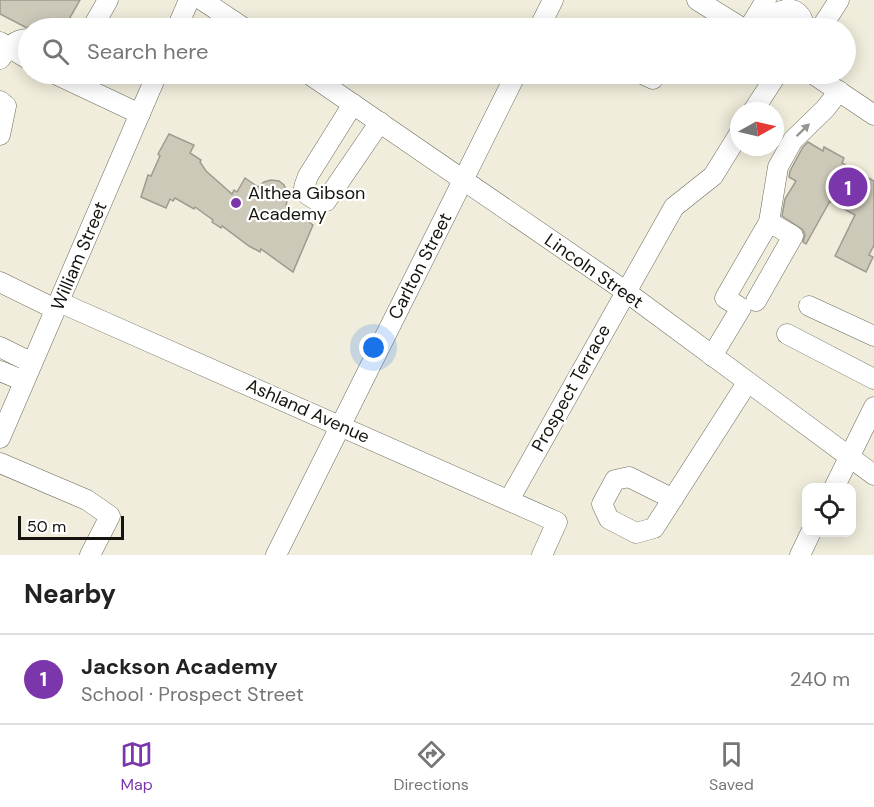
<!DOCTYPE html>
<html lang="en">
<head>
<meta charset="utf-8">
<style>
	body { margin:0; font-family:"DM Sans",sans-serif; background:#f6f6f6; color:#222 }
	.controls { position:absolute; right:18px; bottom:18px; display:grid; overflow:hidden; border-radius:12px; box-shadow:0 3px 15px #0003 }
	.controls button { width:54px; height:54px; display:grid; place-items:center; padding:0; border:0; border-bottom:2px solid #e0e0e0; background:#fff; color:#222; font:30px sans-serif }
	.compass { position:absolute; left:730px; top:102px; width:54px; height:54px; border-radius:50%; background:#fff; box-shadow:0 3px 15px #0003; rotate:82deg }
	.scale { position:absolute; left:18px; bottom:15px; width:106px; box-sizing:border-box; padding-left:6px; border:3px solid #14130d; border-top:0; font-size:16px; line-height:21px; white-space:nowrap; color:#14130d; -webkit-text-stroke:4px #fff; paint-order:stroke }
	.you { position:absolute; left:374px; top:348px; width:21px; height:21px; margin:-15px; border:4px solid #fff; border-radius:50%; background:#1a73e8; box-shadow:0 0 0 9px #1a73e833 }
	.badge { display:grid; place-items:center; width:39px; height:39px; border-radius:50%; background:#7a36aa; color:#fff; font-size:20px; font-weight:700 }
	.pin { position:absolute; translate:-50% -50%; border:3px solid #fff; box-shadow:0 2px 6px #0006 }
	.list { margin:0; padding:0; list-style:none }
	h2 { display:flex; justify-content:space-between; align-items:center; height:78px; margin:0; padding:0 24px; font-size:26px }
	h2 small { font-size:20px; font-weight:400; color:#767676 }
	.list li { display:grid; grid-template-columns:39px 1fr auto; gap:18px; align-items:center; box-sizing:border-box; height:90px; padding:0 24px; border-top:2px solid #e0e0e0 }
	.list b { display:block; font-size:22px; white-space:nowrap }
	.list p { margin:0; font-size:20px; white-space:nowrap; color:#767676 }
	.list em { font-size:20px; font-style:normal; color:#767676 }
	.icon { flex:none; width:33px; height:33px; fill:none; stroke:currentColor; stroke-width:2; stroke-linecap:round; stroke-linejoin:round }
	.map { position:relative; flex:none; width:874px; height:555px; overflow:hidden }
	.search { position:absolute; background:#fff; box-shadow:0 3px 15px #0003; left:18px; right:18px; top:18px; height:66px; display:flex; align-items:center; gap:15px; box-sizing:border-box; padding:0 21px; border-radius:33px; color:#767676; font-size:22px }
	.sheet { height:168px; background:#fff }
	nav { display:flex; justify-content:space-around; align-items:center; box-sizing:border-box; height:84px; border-top:2px solid #e0e0e0; background:#fff; font-size:16px; color:#767676 }
	nav a { display:grid; justify-items:center; gap:3px }
	nav .on { color:#7a36aa }
	.map>svg:first-child { display:block }
	.building { fill:#ccc9b9; stroke:#9e9b8c; stroke-width:1.5 }
	.lines { fill:none; stroke-linecap:round; stroke-linejoin:round }
	.minor-casing { stroke:#6c6a5b; stroke-width:21 }
	.minor { stroke:#fff; stroke-width:20 }
	.oneway { fill:#959592 }
	.poi-dot { fill:#7a36aa; stroke:#fff; stroke-width:2 }
	.labels { text-anchor:middle; stroke-width:4.5; stroke-linejoin:round; paint-order:stroke }
	.poi-label { font-size:18px; fill:#14130d; stroke:#fff; text-anchor:start }
	.street-label { font-size:18px; fill:#14130d; stroke:#fff }
</style>
</head>
<body>
<div class="map">
<svg width="874" height="555" viewBox="0 0 874 555">
	<rect width="100%" height="100%" fill="#f0eddc"/>
	<g class="building">
		<path d="M0 0H80L64 28 25 27 0 14Z"/>
		<path d="M169 134 194 145 190 153 201 160 200 162 206 171 232 194 234 190 237 192 245 178 258 187 264 182 271 180 279 181 284 185 288 195 286 206 313 225 293 272 261 249 260 252 249 246 222 226 221 228 212 222 213 220 195 207 194 209 175 198 173 201 170 199 166 208 141 197 148 175 151 176 160 156 158 154Z"/>
		<path d="M808 142 823 151 824 147 844 158 842 163 874 181V245L869 255 873 257 866 272 835 256 855 215 830 201 806 244 803 242 805 235 803 230 782 216 785 199 796 181 789 177 790 171 803 147Z"/>
	</g>
	<g class="lines">
		<g class="minor-casing">
			<g id="minor">
				<path d="M202 0 244 28"/>
				<path d="M697 0 742 28"/>
				<path d="M92 28 108 0"/>
				<path d="M177 28 189 0"/>
				<path d="M539 28 553 0"/>
				<path d="M749 28 766 0"/>
				<path d="M764 28C775 7 800 0 805 28"/>
				<path d="M821 28 839 0"/>
				<path d="M0 42 28 59"/>
				<path d="M0 59C8 48 14 39 28 39"/>
				<path d="M55 74 140 114"/>
				<path d="M309 74 625 291 874 475"/>
				<path d="M642 74 653 79"/>
				<path d="M813 74 874 115"/>
				<path d="M0 101 6 106 0 135"/>
				<path d="M353 104 308 176 304 187 308 195 319 202 326 201 380 122"/>
				<path d="M753 111 777 74"/>
				<path d="M0 282 55 309"/>
				<path d="M756 301 793 236 769 222"/>
				<path d="M59 302 557 522 542 555"/>
				<path d="M809 306 874 336"/>
				<path d="M787 334 874 379"/>
				<path d="M0 347 32 363"/>
				<path d="M712 356 741 308 725 298 769 222 778 167 793 140 825 109 839 91"/>
				<path d="M0 371 24 381"/>
				<path d="M0 438 157 74"/>
				<path d="M0 463 87 500 110 516 90 555"/>
				<path d="M834 488 874 407"/>
				<path d="M673 499 629 477 615 480 602 504 609 519 636 533 654 528 747 383"/>
				<path d="M509 500 674 207 713 176 739 134"/>
				<path d="M276 555 516 74"/>
				<path d="M800 555 811 532"/>
			</g>
		</g>
		<use href="#minor" class="minor"/>
	</g>
	<defs><path id="oneway-solid" d="M-6-.8H1V-3.2L6.5 0L1 3.2V.8H-6Z" transform="scale(1.5)"/></defs>
	<use class="oneway" href="#oneway-solid" transform="translate(803 130) rotate(-44)"/>
	<circle class="poi-dot" cx="236" cy="203" r="6"/>
	<g class="labels">
		<g class="poi-label">
			<text x="248" y="199">Althea Gibson<tspan x="248" dy="21">Academy</tspan></text>
		</g>
		<g class="street-label">
			<text transform="translate(79 256) rotate(-67)" y="6">William Street</text>
			<text transform="translate(420 266) rotate(-63)" y="6">Carlton Street</text>
			<text transform="translate(594 271) rotate(35)" y="6">Lincoln Street</text>
			<text transform="translate(571 388) rotate(-61)" y="6">Prospect Terrace</text>
			<text transform="translate(308 411) rotate(24)" y="6">Ashland Avenue</text>
		</g>
	</g>
</svg>
<div class="controls">
<button><svg class="icon" aria-label="locate" viewBox="0 0 24 24"><circle cx="12" cy="12" r="6"/><path d="M12 2v4M12 18v4M2 12h4M18 12h4"/></svg></button>
</div>
<svg class="compass" viewBox="-18 -18 36 36"><path d="M0-13l5 13h-10z" fill="#e53935"/><path d="M0 13l5-13h-10z" fill="#767676"/></svg>
<div class="scale">50 m</div>
<div class="you"></div>
<div class="pin badge" style="left:848px;top:187px">1</div>
<div class="search"><svg class="icon" aria-label="search" viewBox="0 0 24 24"><circle cx="10" cy="10" r="6"/><path d="M15 15l6 6"/></svg>Search here</div>
</div>
<section class="sheet">
<h2>Nearby<small></small></h2>
<ul class="list">
<li><span class="badge">1</span><div><b>Jackson Academy</b><p>School · Prospect Street</p></div><em>240 m</em></li>
</ul>
</section>
<nav>
<a class="on"><svg class="icon" aria-label="map" viewBox="0 0 24 24"><path d="M3 6l6-2 6 2 6-2v14l-6 2-6-2-6 2zM9 4v14M15 6v14"/></svg>Map</a>
<a><svg class="icon" aria-label="directions" viewBox="0 0 24 24"><path d="M12 3l9 9-9 9-9-9zM9 14v-3h6M13 9l2 2-2 2"/></svg>Directions</a>
<a><svg class="icon" aria-label="saved" viewBox="0 0 24 24"><path d="M7 4h10v16l-5-4-5 4z"/></svg>Saved</a>
</nav>
</body>
</html>
